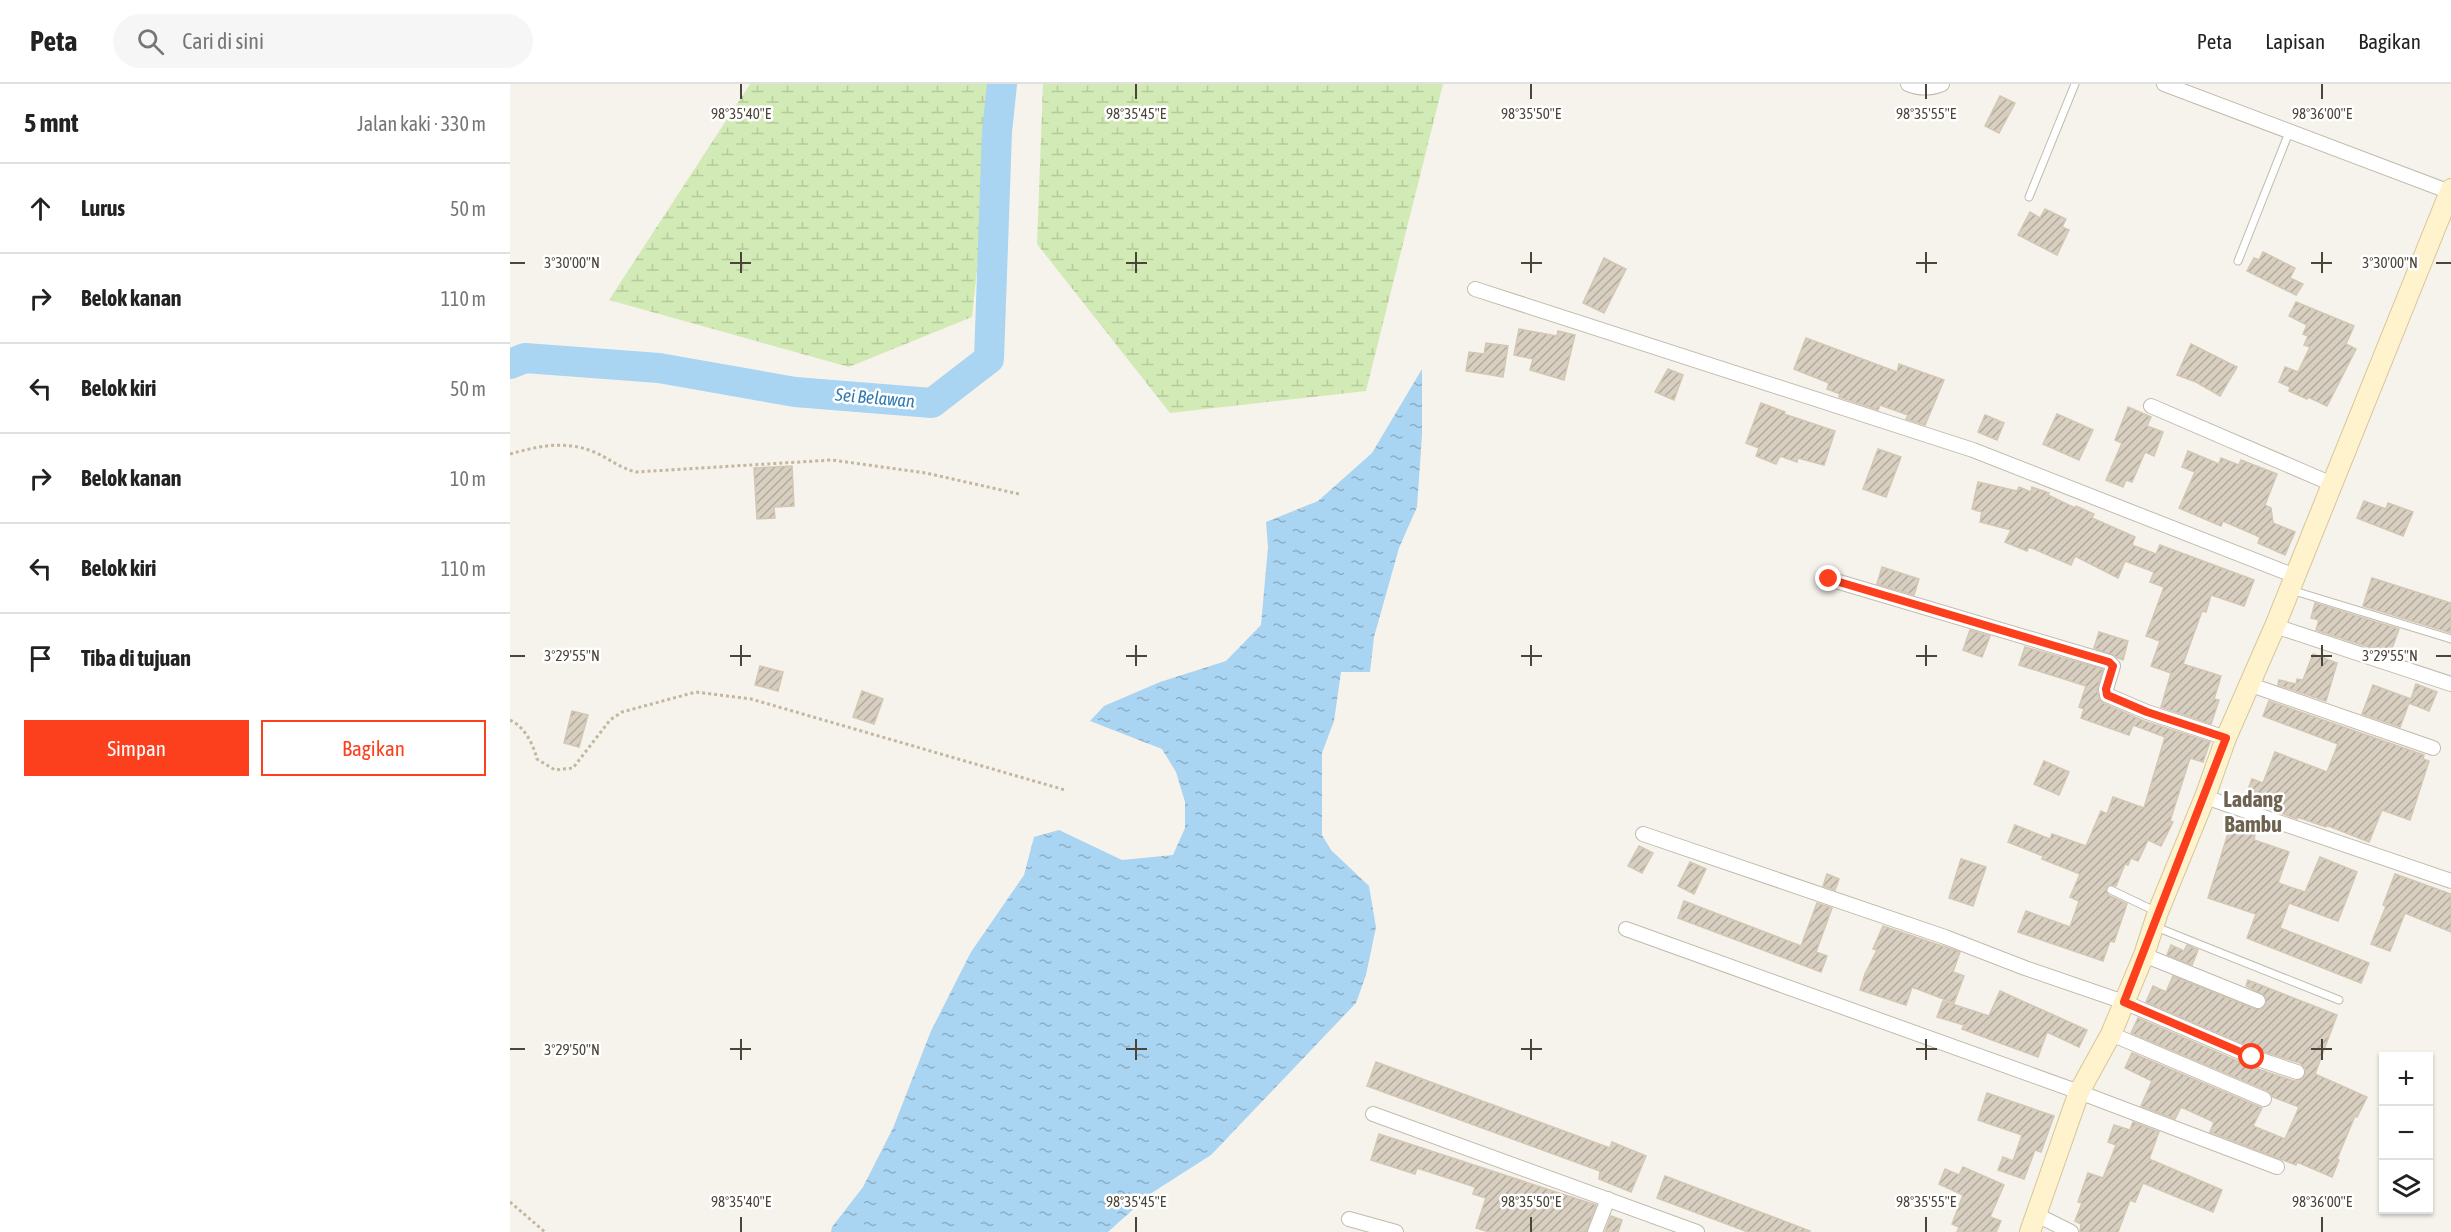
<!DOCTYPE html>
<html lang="id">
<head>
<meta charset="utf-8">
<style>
	body { margin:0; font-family:"Asap Condensed",sans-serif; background:#f6f6f6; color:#222 }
	.controls { position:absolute; right:18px; bottom:18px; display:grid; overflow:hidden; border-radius:0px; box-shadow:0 2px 4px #0004 }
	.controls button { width:54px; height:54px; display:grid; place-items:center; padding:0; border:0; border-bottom:2px solid #e0e0e0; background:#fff; color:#222; font:30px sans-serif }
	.stop { position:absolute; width:18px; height:18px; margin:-14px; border:4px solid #fc3f1d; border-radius:50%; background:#fff }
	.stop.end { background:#fc3f1d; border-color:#fff; box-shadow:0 2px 6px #0008 }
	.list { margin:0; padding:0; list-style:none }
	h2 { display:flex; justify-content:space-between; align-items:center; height:78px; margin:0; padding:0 24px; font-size:26px }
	h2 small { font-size:20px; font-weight:400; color:#767676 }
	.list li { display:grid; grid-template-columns:39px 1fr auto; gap:18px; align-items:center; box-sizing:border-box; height:90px; padding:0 24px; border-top:2px solid #e0e0e0 }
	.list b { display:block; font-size:22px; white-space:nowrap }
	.list em { font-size:20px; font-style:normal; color:#767676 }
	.actions { display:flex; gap:12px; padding:18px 24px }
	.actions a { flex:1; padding:14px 0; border:2px solid #fc3f1d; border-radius:0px; text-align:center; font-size:21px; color:#fc3f1d }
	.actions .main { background:#fc3f1d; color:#fff }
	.icon { flex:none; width:33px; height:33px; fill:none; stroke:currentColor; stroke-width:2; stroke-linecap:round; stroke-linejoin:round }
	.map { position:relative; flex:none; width:1941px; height:1148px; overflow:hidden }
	header { display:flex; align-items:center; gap:36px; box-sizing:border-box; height:84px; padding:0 30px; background:#fff; border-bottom:2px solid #e0e0e0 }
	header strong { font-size:28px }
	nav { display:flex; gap:33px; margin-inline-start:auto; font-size:21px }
	.search { width:420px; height:54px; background:#f6f6f6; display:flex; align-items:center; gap:15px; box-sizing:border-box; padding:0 21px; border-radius:33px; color:#767676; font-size:22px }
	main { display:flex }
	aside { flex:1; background:#fff }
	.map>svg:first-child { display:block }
	.wetland { fill:url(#wetland-marsh) }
	.water { fill:url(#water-ripples) }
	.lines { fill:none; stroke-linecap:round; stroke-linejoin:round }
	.river { stroke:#a9d4f2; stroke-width:30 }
	.building { fill:url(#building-hatch); stroke:#d3c7b4; stroke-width:1.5 }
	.lane-casing { stroke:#c2bbae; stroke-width:9 }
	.street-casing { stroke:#c2bbae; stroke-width:16 }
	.secondary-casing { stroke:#d6c79b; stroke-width:22 }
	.path { stroke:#c4b79f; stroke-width:3; stroke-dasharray:3 3; stroke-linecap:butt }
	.lane { stroke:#fff; stroke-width:7 }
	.street { stroke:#fff; stroke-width:14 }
	.secondary { stroke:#fff3cd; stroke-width:20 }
	.route { stroke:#fc3f1d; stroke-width:8 }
	.ticks { fill:none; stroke:#4b4439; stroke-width:2 }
	.labels { text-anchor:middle; stroke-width:5; stroke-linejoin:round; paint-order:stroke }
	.water-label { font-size:18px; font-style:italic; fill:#2e7ab2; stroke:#fff }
	.district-label { font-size:22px; font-weight:bold; fill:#6e6250; stroke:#fff }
	.ticks-label { font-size:15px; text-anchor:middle; fill:#4b4439; stroke:#fff; stroke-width:5; stroke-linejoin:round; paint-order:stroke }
</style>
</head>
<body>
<header>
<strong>Peta</strong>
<div class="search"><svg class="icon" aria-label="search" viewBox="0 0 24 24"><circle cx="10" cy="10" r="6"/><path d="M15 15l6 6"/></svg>Cari di sini</div>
<nav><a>Peta</a><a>Lapisan</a><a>Bagikan</a></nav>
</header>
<main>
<aside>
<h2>5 mnt<small>Jalan kaki · 330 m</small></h2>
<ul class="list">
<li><svg class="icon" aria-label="ahead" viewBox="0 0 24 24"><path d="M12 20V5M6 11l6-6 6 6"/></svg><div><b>Lurus</b></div><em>50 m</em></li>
<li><svg class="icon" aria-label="right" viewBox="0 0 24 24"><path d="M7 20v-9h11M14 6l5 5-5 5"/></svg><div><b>Belok kanan</b></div><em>110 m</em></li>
<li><svg class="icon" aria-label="left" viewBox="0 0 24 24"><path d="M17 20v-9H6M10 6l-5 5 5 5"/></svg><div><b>Belok kiri</b></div><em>50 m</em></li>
<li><svg class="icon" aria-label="right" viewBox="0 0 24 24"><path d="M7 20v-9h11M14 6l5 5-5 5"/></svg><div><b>Belok kanan</b></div><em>10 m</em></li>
<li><svg class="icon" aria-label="left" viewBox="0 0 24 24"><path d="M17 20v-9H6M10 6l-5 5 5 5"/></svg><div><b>Belok kiri</b></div><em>110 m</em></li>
<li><svg class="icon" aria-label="arrive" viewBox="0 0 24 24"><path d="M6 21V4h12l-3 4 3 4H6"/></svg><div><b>Tiba di tujuan</b></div></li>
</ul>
<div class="actions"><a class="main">Simpan</a><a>Bagikan</a></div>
</aside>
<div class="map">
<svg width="1941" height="1148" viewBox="0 0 1941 1148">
	<defs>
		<pattern id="wetland-marsh" width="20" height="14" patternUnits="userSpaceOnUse" patternTransform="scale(1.5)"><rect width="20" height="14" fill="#d2eab5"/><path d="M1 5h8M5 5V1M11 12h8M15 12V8" fill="none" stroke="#b6ca9c"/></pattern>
		<pattern id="water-ripples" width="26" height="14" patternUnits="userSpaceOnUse" patternTransform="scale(1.5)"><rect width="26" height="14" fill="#a9d4f2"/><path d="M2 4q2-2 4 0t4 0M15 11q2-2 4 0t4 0" fill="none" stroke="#8caec5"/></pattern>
		<pattern id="building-hatch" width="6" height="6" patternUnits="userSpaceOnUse" patternTransform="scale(1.5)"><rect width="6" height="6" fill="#d8cfc1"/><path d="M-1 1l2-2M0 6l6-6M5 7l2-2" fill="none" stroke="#b1aa9e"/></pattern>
	</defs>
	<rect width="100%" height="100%" fill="#f6f3ec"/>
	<g class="wetland">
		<path d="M240 0H487L462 233 339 283 99 216Z"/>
		<path d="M533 0H933L856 307 660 329 527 160Z"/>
	</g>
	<path class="water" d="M912 285V351L907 423 889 464 864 553 860 588H831L824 637 812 669V751L821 766 859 802 866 843 856 891 846 919 701 1071 640 1110 598 1148H321L322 1143 353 1103 383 1044 421 947 461 868 514 791 524 753 549 746 612 776 663 771 675 744V718L666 688 652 665 580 637 594 622 650 598 716 577 751 541 758 463 756 438 808 417 862 369Z"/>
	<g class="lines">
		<path class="river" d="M0 280 15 274 149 284 285 308 422 319 479 275 487 48 492 0"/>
	</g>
	<g class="building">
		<path d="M1490 12 1505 19 1489 49 1475 42Z"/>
		<path d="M1535 125 1556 135 1552 143 1559 146 1547 171 1508 151 1520 128 1530 134Z"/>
		<path d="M1753 168 1785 184 1780 194 1793 200 1786 211 1737 187 1744 174 1749 176Z"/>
		<path d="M1094 174 1116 185 1094 229 1073 219Z"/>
		<path d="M1786 218 1844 242 1836 260 1846 265 1817 322 1798 313 1797 315 1779 307 1780 303 1769 298 1775 283 1788 288 1800 263 1794 261 1798 252 1793 250 1797 241 1779 232Z"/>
		<path d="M1009 245 1047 252 1048 247 1065 251 1054 296 1020 286 1023 275 1004 271Z"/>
		<path d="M1296 254 1387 288 1389 280 1434 296 1415 341 1396 335 1398 331 1370 321 1368 326 1329 313 1330 310 1317 305 1319 299 1284 285Z"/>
		<path d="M976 259 998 262 993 293 956 287 959 268 974 270Z"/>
		<path d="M1681 260 1727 283 1710 312 1686 298 1667 291Z"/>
		<path d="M1158 285 1173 291 1164 316 1145 308Z"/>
		<path d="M1251 319 1275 328 1274 330 1325 347 1314 381 1288 374 1287 378 1270 372 1266 380 1246 372 1249 364 1236 359Z"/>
		<path d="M1618 323 1641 333 1637 342 1653 348 1644 372 1635 368 1622 398 1616 396 1613 403 1596 396 1612 359 1605 356Z"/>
		<path d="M1547 330 1583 346 1569 376 1533 360Z"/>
		<path d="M1475 331 1494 339 1487 356 1468 348Z"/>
		<path d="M1368 365 1391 373 1376 413 1353 405Z"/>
		<path d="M1678 367 1709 380 1711 374 1729 381 1731 376 1767 390 1755 421 1761 424 1763 439 1785 448 1775 471 1748 459 1750 453 1713 437 1711 442 1669 424 1685 388 1672 383Z"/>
		<path d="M282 382 284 422 264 423 265 434 247 435 244 384Z"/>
		<path d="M1468 398 1507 407 1509 403 1521 408 1522 403 1539 409 1538 411 1565 424 1566 422 1584 430 1582 434 1625 453 1622 461 1646 470 1650 461 1744 496 1734 522 1701 511 1696 528 1692 527 1673 580 1711 592 1704 615 1709 616 1701 640 1651 623 1661 589 1641 582 1650 557 1636 552 1654 503 1640 498 1644 488 1615 477 1608 494 1565 472 1561 481 1519 463 1517 467 1495 458 1501 446 1470 438 1472 428 1462 425Z"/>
		<path d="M1854 417 1876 425 1878 419 1903 428 1893 452 1847 434Z"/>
		<path d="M1372 483 1409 495 1404 511 1367 500Z"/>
		<path d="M1862 494 1941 519V549L1853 522Z"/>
		<path d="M1805 519 1889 545 1880 570 1806 546 1809 536 1801 534Z"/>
		<path d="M1460 546 1480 552 1472 573 1453 566Z"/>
		<path d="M1589 548 1618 557 1613 576 1584 564Z"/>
		<path d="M1515 563 1593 585 1587 606 1590 616 1593 619 1634 637 1700 658 1693 678 1680 674 1660 737 1663 738 1651 762 1638 756 1628 777 1621 774 1618 781 1615 780 1606 802 1600 801 1596 803 1598 811 1617 820 1604 858 1600 857 1593 877 1508 848 1516 827 1560 843 1569 817 1560 813 1570 790 1532 775 1533 772 1498 758 1505 741 1540 755 1542 750 1576 762 1591 727 1597 730 1603 713 1634 724 1655 653 1623 641 1619 651 1571 634 1574 625 1569 623 1576 602 1509 581Z"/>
		<path d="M1803 570 1827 579 1816 617 1768 601 1769 596 1786 600 1787 595 1793 596Z"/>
		<path d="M250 582 273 588 268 607 245 601Z"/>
		<path d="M1906 600 1927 608 1919 627 1899 619 1890 643 1852 630 1863 601 1901 615Z"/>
		<path d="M352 607 373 615 364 640 343 633Z"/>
		<path d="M1759 617 1914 671 1913 675 1919 677 1900 736 1872 726 1859 758 1816 741V743L1787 733V735L1734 715 1742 695 1753 699 1765 668 1817 688 1828 660 1753 632Z"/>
		<path d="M62 627 78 631 69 663 54 659Z"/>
		<path d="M1534 677 1559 688 1549 711 1524 700Z"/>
		<path d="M1720 743 1745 750 1744 756 1779 768 1768 799 1795 808 1810 773 1847 788 1828 837 1779 819 1770 844 1859 879 1851 899 1737 854 1746 830 1698 814Z"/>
		<path d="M1129 762 1143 769 1132 789 1118 782Z"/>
		<path d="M1451 775 1476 783 1463 822 1439 814Z"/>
		<path d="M1180 778 1196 785 1184 810 1168 802Z"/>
		<path d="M1317 790 1329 795 1325 806 1313 802Z"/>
		<path d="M1885 790 1941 810V848L1895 829 1880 867 1861 860 1876 822 1873 821Z"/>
		<path d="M1174 817 1291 862 1307 819 1322 824 1306 868 1317 872 1311 888 1168 834Z"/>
		<path d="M1373 842 1450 868 1443 888 1454 892 1444 919 1402 903 1396 921 1350 906 1355 890 1367 866 1363 865Z"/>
		<path d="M1661 861 1674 867 1677 861 1688 866 1682 881 1657 871Z"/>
		<path d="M1663 892 1745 925 1753 924 1756 920 1755 912 1736 902 1738 896 1827 931 1805 990 1857 1013 1847 1033 1845 1032 1827 1075 1829 1076 1822 1093 1787 1078 1786 1081 1700 1048 1704 1038 1671 1023 1665 1035 1631 1022 1642 997 1615 984 1622 969 1752 1024 1743 1042 1775 1055 1789 1023 1763 1013 1758 1007 1621 949 1628 934 1739 982 1784 997 1793 994 1796 986 1790 979 1745 965 1636 918 1643 902 1656 908Z"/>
		<path d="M1490 907 1577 946 1569 963 1537 948 1528 973 1452 945 1454 941 1427 933 1433 917 1479 932Z"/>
		<path d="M866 978 1100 1064 1102 1058 1136 1072 1121 1108 1089 1095 1090 1087 857 1002Z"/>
		<path d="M1477 1009 1544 1032 1531 1068 1525 1066 1514 1095 1488 1086 1493 1073 1503 1077 1512 1051 1468 1036Z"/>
		<path d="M1623 1038 1649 1048 1639 1075 1712 1106 1703 1128 1633 1099 1625 1118 1620 1116 1608 1148H1570L1571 1140 1565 1137 1572 1119 1568 1118 1578 1089 1593 1094 1606 1061 1598 1058 1604 1041 1620 1046Z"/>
		<path d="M869 1050 1086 1121 1076 1148H979L966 1144 976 1114 963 1110 965 1103 907 1084 905 1090 861 1076Z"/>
		<path d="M1453 1083 1494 1101 1480 1133 1491 1137 1486 1148H1447L1449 1143 1442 1140 1453 1111 1429 1100 1435 1085 1449 1091Z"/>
		<path d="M1155 1092 1300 1147 1299 1148H1238L1147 1114Z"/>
		<path d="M1101 1132 1112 1136 1108 1148H1095Z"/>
	</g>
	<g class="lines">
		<g class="lane-casing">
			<g id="lane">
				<path d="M1519 113 1565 0"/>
				<path d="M1728 177 1780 46"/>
				<path d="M1781 506 1941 555"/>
				<path d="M1601 806 1645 827"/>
				<path d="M1646 843 1829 916"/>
			</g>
		</g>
		<g class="street-casing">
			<g id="street">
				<path d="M1398 0C1410 5 1420 5 1432 0"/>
				<path d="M1654 0 1940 108"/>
				<path d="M965 205 1463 366 1785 492"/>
				<path d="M1641 322 1822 400"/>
				<path d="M1319 495 1599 578 1603 582 1596 605 1597 611 1637 628 1716 654"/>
				<path d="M1765 542 1941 600"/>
				<path d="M1741 601 1923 664"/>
				<path d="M1695 713 1941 797"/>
				<path d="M1133 750 1435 853 1515 884 1614 918 1742 973 1787 988"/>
				<path d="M1116 845 1569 1008 1767 1083"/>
				<path d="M1634 871 1748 917"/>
				<path d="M1601 950 1754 1015"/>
				<path d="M863 1030 1187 1148"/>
				<path d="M1527 1131 1561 1148"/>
				<path d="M839 1135 886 1148"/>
				<path d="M1085 1148 1098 1115"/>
			</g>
		</g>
		<g class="secondary-casing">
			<path id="secondary" d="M1520 1148 1569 1008 1601 950 1634 871 1648 828 1695 713 1716 654 1765 542 1941 105"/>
		</g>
		<g class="path">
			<path d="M0 370C28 362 56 356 84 368 99 374 109 384 126 388L322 376 416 389 509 410"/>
			<path d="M0 636C15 643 23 660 27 675L45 686 63 684 100 636 112 628 186 608 241 615 555 706"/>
			<path d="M0 1118 35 1148"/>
		</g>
		<use href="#lane" class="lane"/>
		<use href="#street" class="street"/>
		<use href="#secondary" class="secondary"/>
	</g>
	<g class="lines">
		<path class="route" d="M1319 495 1599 578 1603 582 1596 605 1597 611 1637 628 1716 654 1614 918 1742 973"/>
	</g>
	<path class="ticks" d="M231 0V15M626 0V15M1021 0V15M1416 0V15M1812 0V15M231 168V189M626 168V189M1021 168V189M1416 168V189M1812 168V189M0 179H15M220 179H241M616 179H637M1011 179H1032M1406 179H1427M1801 179H1822M1926 179H1941M231 561V582M626 561V582M1021 561V582M1416 561V582M1812 561V582M0 572H15M220 572H241M616 572H637M1011 572H1032M1406 572H1427M1801 572H1822M1926 572H1941M231 955V976M626 955V976M1021 955V976M1416 955V976M1812 955V976M0 965H15M220 965H241M616 965H637M1011 965H1032M1406 965H1427M1801 965H1822M231 1133V1148M626 1133V1148M1021 1133V1148M1416 1133V1148M1812 1133V1148"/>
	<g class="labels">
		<g class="water-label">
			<text transform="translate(365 314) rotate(5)" y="6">Sei Belawan</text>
		</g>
		<g class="district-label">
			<text x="1743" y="723">Ladang<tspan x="1743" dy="25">Bambu</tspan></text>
		</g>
	</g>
	<g class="ticks-label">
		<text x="231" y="35">98°35'40"E</text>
		<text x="626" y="35">98°35'45"E</text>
		<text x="1021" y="35">98°35'50"E</text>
		<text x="1416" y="35">98°35'55"E</text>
		<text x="1812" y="35">98°36'00"E</text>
		<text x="62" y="184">3°30'00"N</text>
		<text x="1880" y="184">3°30'00"N</text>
		<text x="62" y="577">3°29'55"N</text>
		<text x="1880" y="577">3°29'55"N</text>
		<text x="62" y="971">3°29'50"N</text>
		<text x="231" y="1123">98°35'40"E</text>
		<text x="626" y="1123">98°35'45"E</text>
		<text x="1021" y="1123">98°35'50"E</text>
		<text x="1416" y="1123">98°35'55"E</text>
		<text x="1812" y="1123">98°36'00"E</text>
	</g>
</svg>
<div class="controls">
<button>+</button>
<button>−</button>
<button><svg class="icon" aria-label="layers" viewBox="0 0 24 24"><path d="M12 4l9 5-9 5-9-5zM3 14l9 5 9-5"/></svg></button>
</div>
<div class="stop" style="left:1742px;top:973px"></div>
<div class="stop end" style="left:1319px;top:495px"></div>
</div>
</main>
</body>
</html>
